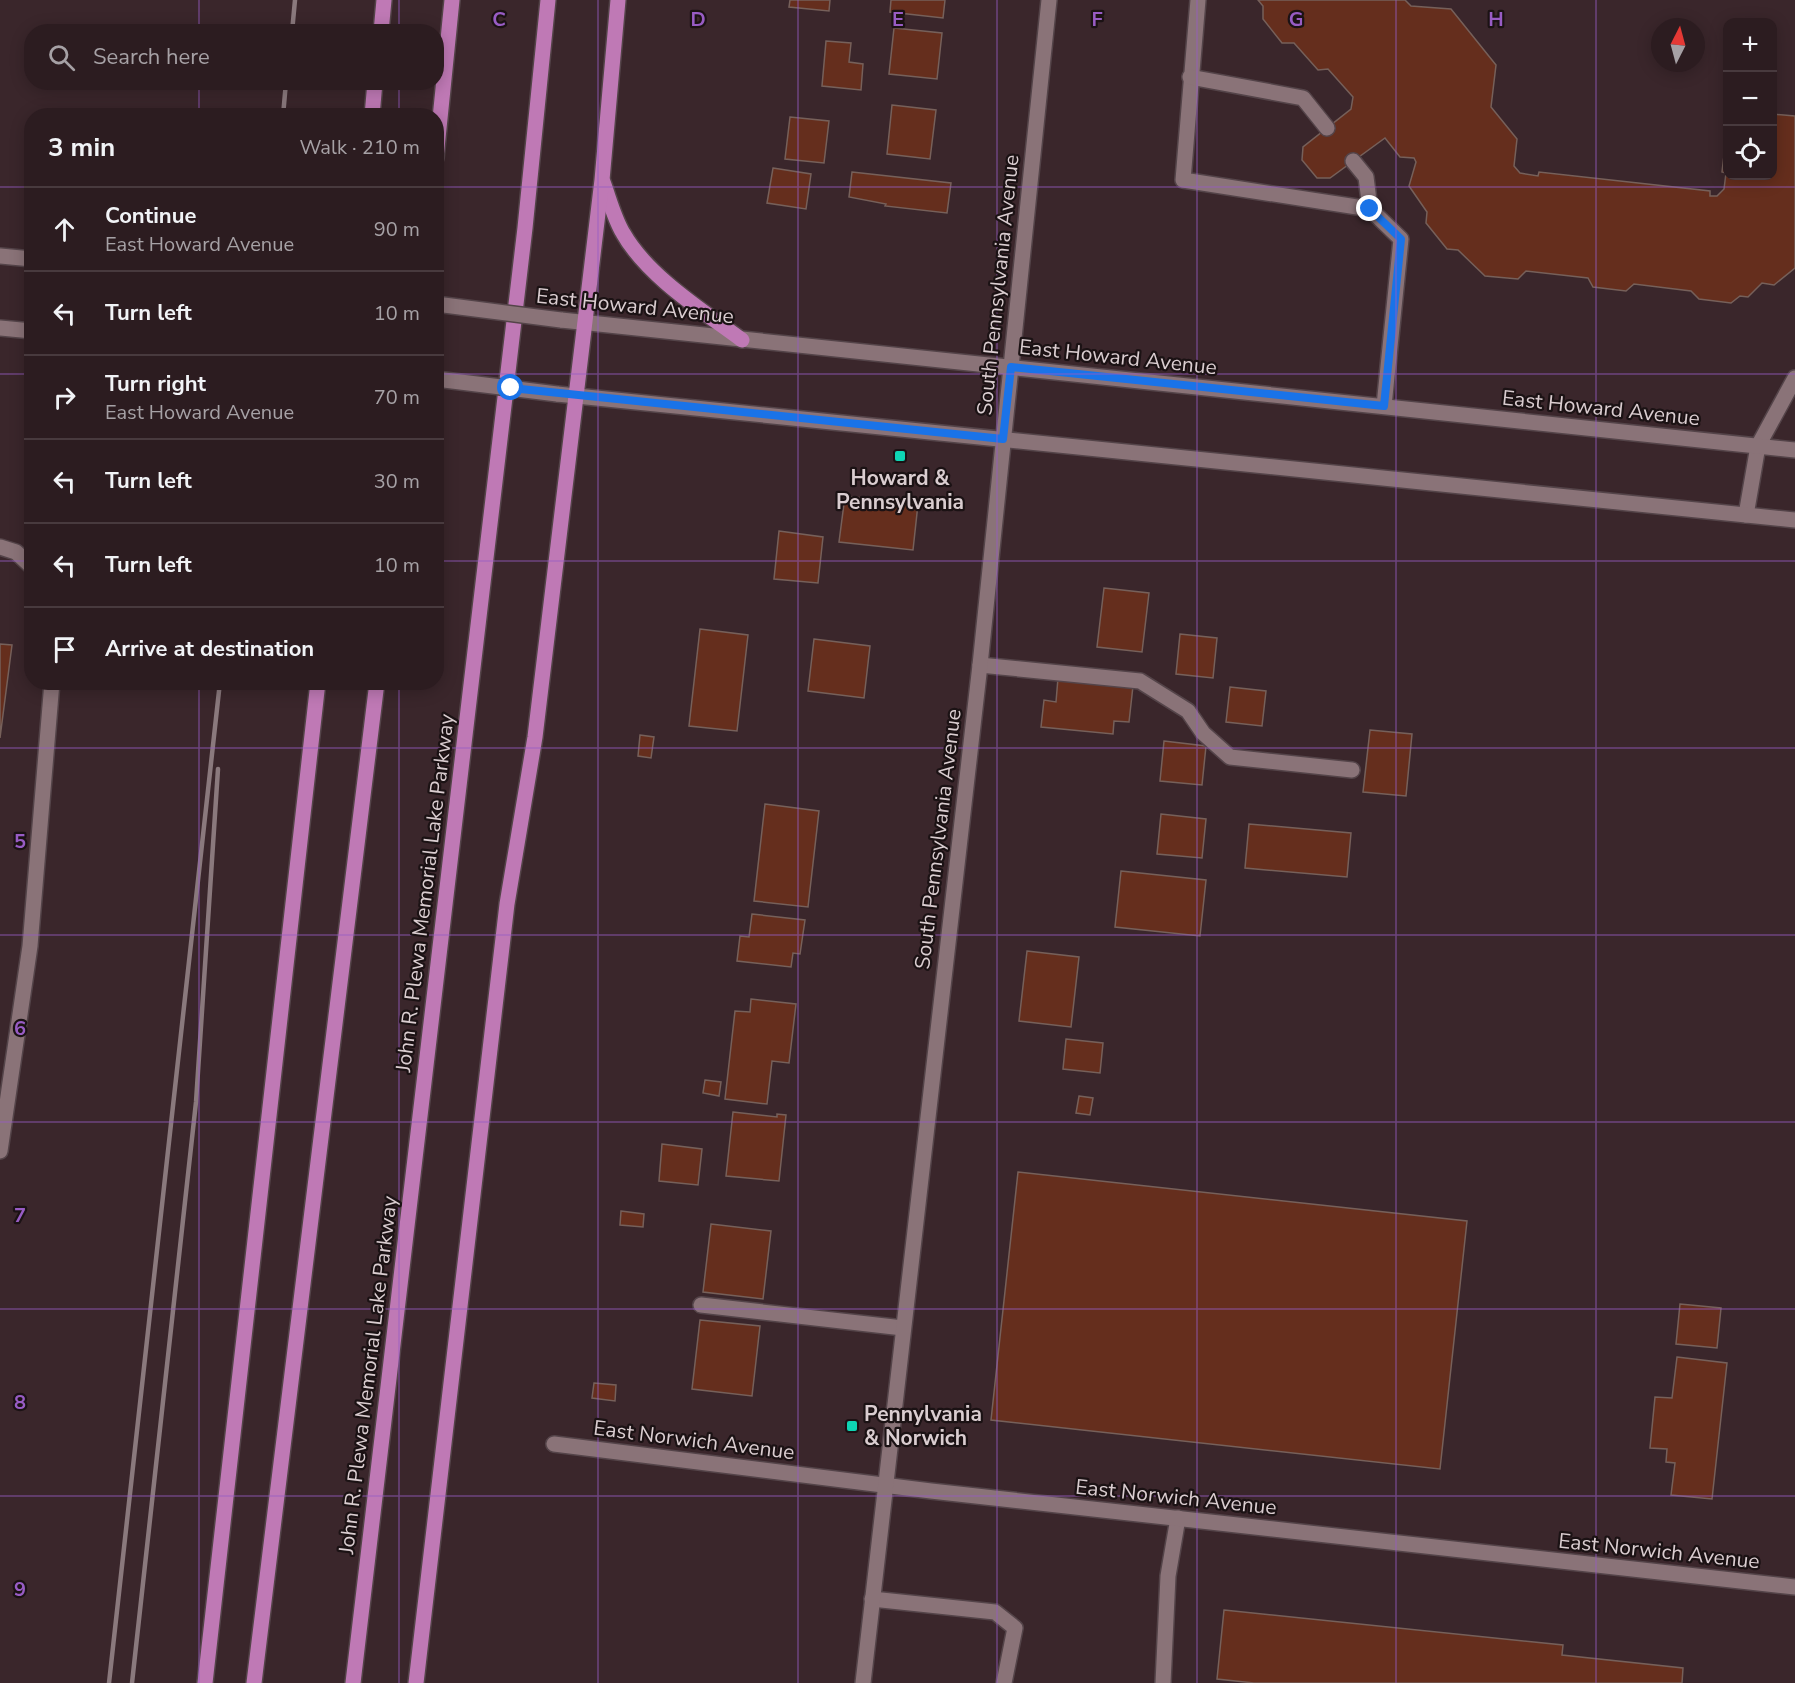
<!DOCTYPE html>
<html lang="en">
<head>
<meta charset="utf-8">
<style>
	body { margin:0; font-family:"Nunito Sans",sans-serif; background:#38292d; color:#f1f3f6 }
	.controls { position:absolute; right:18px; top:18px; display:grid; overflow:hidden; border-radius:12px; box-shadow:0 3px 15px #0003 }
	.controls button { width:54px; height:54px; display:grid; place-items:center; padding:0; border:0; border-bottom:2px solid #483a3e; background:#2c1c20; color:#f1f3f6; font:30px sans-serif }
	.compass { position:absolute; left:1651px; top:18px; width:54px; height:54px; border-radius:50%; background:#2c1c20; box-shadow:0 3px 15px #0003; rotate:6deg }
	.stop { position:absolute; width:18px; height:18px; margin:-14px; border:4px solid #1a73e8; border-radius:50%; background:#fff }
	.stop.end { background:#1a73e8; border-color:#fff; box-shadow:0 2px 6px #0008 }
	.list { margin:0; padding:0; list-style:none }
	h2 { display:flex; justify-content:space-between; align-items:center; height:78px; margin:0; padding:0 24px; font-size:26px }
	h2 small { font-size:20px; font-weight:400; color:#a6a1a5 }
	.list li { display:grid; grid-template-columns:39px 1fr auto; gap:18px; align-items:center; box-sizing:border-box; height:84px; padding:0 24px; border-top:2px solid #483a3e }
	.list b { display:block; font-size:22px; white-space:nowrap }
	.list p { margin:0; font-size:20px; white-space:nowrap; color:#a6a1a5 }
	.list em { font-size:20px; font-style:normal; color:#a6a1a5 }
	.icon { flex:none; width:33px; height:33px; fill:none; stroke:currentColor; stroke-width:2; stroke-linecap:round; stroke-linejoin:round }
	.map { position:relative; flex:none; width:1795px; height:1683px; overflow:hidden }
	.search { position:absolute; background:#2c1c20; box-shadow:0 3px 15px #0003; left:24px; top:24px; width:420px; height:66px; display:flex; align-items:center; gap:15px; box-sizing:border-box; padding:0 21px; border-radius:24px; color:#a6a1a5; font-size:22px }
	.panel { position:absolute; background:#2c1c20; box-shadow:0 3px 15px #0003; left:24px; top:108px; width:420px; height:582px; border-radius:24px }
	.map>svg:first-child { display:block }
	.building { fill:#652e1d; stroke:#76605a; stroke-width:1.5 }
	.lines { fill:none; stroke-linecap:round; stroke-linejoin:round }
	.lane-casing { stroke:#544449; stroke-width:18 }
	.street-casing { stroke:#544449; stroke-width:18 }
	.secondary-casing { stroke:#544449; stroke-width:18 }
	.primary-casing { stroke:#544449; stroke-width:18 }
	.lane { stroke:#8a7378; stroke-width:15 }
	.street { stroke:#8a7378; stroke-width:15 }
	.secondary { stroke:#8a7378; stroke-width:15 }
	.primary { stroke:#bf79b5; stroke-width:15 }
	.rail { stroke:#8a797d; stroke-width:4.5 }
	.secondary-bridge-casing { stroke:#544449; stroke-width:18; stroke-linecap:butt }
	.secondary-bridge { stroke:#8a7378; stroke-width:15 }
	.route { stroke:#1a73e8; stroke-width:8 }
	.grid { fill:none; stroke:#985cc4; stroke-width:1.5; stroke-opacity:0.55 }
	.poi-dot { fill:#0ed5b4; stroke:#1b1214; stroke-width:2 }
	.labels { text-anchor:middle; stroke-width:4.5; stroke-linejoin:round; paint-order:stroke }
	.street-label { font-size:21px; fill:#dacdd0; stroke:#1b1214 }
	.poi-label { font-size:21px; font-weight:bold; fill:#dacdd0; stroke:#1b1214 }
	.grid-label { font-size:20px; text-anchor:middle; font-weight:bold; fill:#985cc4; stroke:#1b1214; stroke-width:4.5; stroke-linejoin:round; paint-order:stroke }
</style>
</head>
<body>
<div class="map">
<svg width="1795" height="1683" viewBox="0 0 1795 1683">
	<rect width="100%" height="100%" fill="#3a262b"/>
	<g class="building">
		<path d="M790 0H830L829 11 789 7Z"/>
		<path d="M891 0H945L943 18 890 12Z"/>
		<path d="M1258 0H1405L1411 6 1451 9 1496 65 1491 107 1517 139 1514 166 1520 173 1538 176 1539 172 1710 191V196H1717L1724 189 1726 173 1722 172 1728 122V176H1772V114L1795 116V268L1774 285 1762 283 1748 297 1740 296 1731 303 1699 299 1691 291 1634 284 1626 291 1593 287 1588 278 1526 271 1518 279 1485 276 1458 250 1447 249 1426 223 1427 212 1409 186 1416 162 1414 158 1400 157 1385 138 1330 178H1317L1302 160 1303 147 1351 109 1353 97 1328 69 1318 70 1294 43H1282L1263 19V6Z"/>
		<path d="M894 28 942 33 937 79 889 74Z"/>
		<path d="M826 41 851 43 849 62 863 64 861 90 822 86Z"/>
		<path d="M892 105 936 110 930 159 887 154Z"/>
		<path d="M790 117 829 121 824 163 785 159Z"/>
		<path d="M773 168 811 174 806 209 767 203Z"/>
		<path d="M852 172 951 183 947 213 885 206 886 204 849 197Z"/>
		<path d="M845 496 918 504 913 550 839 542Z"/>
		<path d="M779 531 823 537 818 583 774 579Z"/>
		<path d="M1104 588 1149 593 1142 652 1097 647Z"/>
		<path d="M700 629 748 635 737 731 689 726Z"/>
		<path d="M1180 634 1217 638 1213 678 1176 674Z"/>
		<path d="M814 639 870 646 864 698 808 691Z"/>
		<path d="M0 644 12 645 0 738Z"/>
		<path d="M1058 678 1133 686 1129 722 1114 721 1113 734 1041 727 1044 700 1056 702Z"/>
		<path d="M1230 687 1266 691 1262 726 1226 722Z"/>
		<path d="M1370 730 1412 734 1406 796 1363 792Z"/>
		<path d="M640 735 654 737 651 758 638 756Z"/>
		<path d="M1164 741 1206 746 1202 785 1160 781Z"/>
		<path d="M765 804 819 811 808 907 754 901Z"/>
		<path d="M1161 814 1206 819 1202 858 1157 854Z"/>
		<path d="M1249 824 1351 833 1347 877 1245 868Z"/>
		<path d="M1121 871 1206 880 1200 936 1115 927Z"/>
		<path d="M752 914 805 920 800 954 793 953 791 967 737 961 740 936 749 937Z"/>
		<path d="M1027 951 1079 957 1071 1027 1019 1021Z"/>
		<path d="M751 999 796 1004 789 1063 772 1061 767 1104 725 1099 735 1011 750 1012Z"/>
		<path d="M1066 1039 1103 1043 1100 1073 1063 1069Z"/>
		<path d="M705 1080 721 1082 719 1096 703 1093Z"/>
		<path d="M1079 1096 1093 1098 1090 1115 1076 1113Z"/>
		<path d="M733 1112 777 1117V1114L786 1115 779 1181 726 1176Z"/>
		<path d="M662 1144 702 1149 698 1185 659 1181Z"/>
		<path d="M1018 1172 1467 1221 1440 1469 991 1420Z"/>
		<path d="M621 1211 644 1214 643 1227 620 1225Z"/>
		<path d="M711 1224 771 1231 763 1299 703 1292Z"/>
		<path d="M1680 1304 1721 1308 1717 1348 1676 1344Z"/>
		<path d="M700 1320 760 1326 752 1396 692 1389Z"/>
		<path d="M1677 1357 1727 1363 1712 1499 1671 1495 1675 1463 1666 1462 1667 1449 1650 1448 1655 1397 1672 1398Z"/>
		<path d="M594 1383 616 1385 615 1401 592 1398Z"/>
		<path d="M1224 1610 1563 1645 1562 1655 1683 1668 1682 1683H1254L1217 1679Z"/>
	</g>
	<g class="lines">
		<g class="lane-casing">
			<g id="lane">
				<path d="M1198 0 1183 180 1370 209 1401 239 1384 406"/>
				<path d="M1190 77 1303 98 1327 128"/>
				<path d="M1353 161 1366 177 1370 209"/>
				<path d="M1746 515 1758 446 1795 378"/>
				<path d="M0 547 16 552 32 567"/>
				<path d="M980 665 1140 681 1188 711 1203 733 1230 757 1352 770"/>
				<path d="M0 1151 30 946 52 682"/>
				<path d="M701 1305 903 1328"/>
				<path d="M872 1599 995 1612 1015 1628 1004 1683"/>
				<path d="M1163 1683 1168 1576 1178 1518"/>
			</g>
		</g>
		<g class="street-casing">
			<g id="street">
				<path d="M1011 367 1049 0"/>
				<path d="M554 1444 931 1491 1795 1587"/>
			</g>
		</g>
		<g class="secondary-casing">
			<g id="secondary">
				<path d="M0 256 32 259"/>
				<path d="M561 320 1795 450"/>
				<path d="M0 328 32 331"/>
				<path d="M557 394 1795 520"/>
				<path d="M863 1683 980 665 1011 367"/>
			</g>
		</g>
		<g class="primary-casing">
			<g id="primary">
				<path d="M381 32 384 0"/>
				<path d="M372 116 375 82"/>
				<path d="M436 158 452 0"/>
				<path d="M603 182C609 198 614 218 623 233 647 276 703 311 742 340"/>
				<path d="M205 1683 318 682"/>
				<path d="M254 1683 377 682"/>
				<path d="M353 1683 525 228 548 0"/>
				<path d="M416 1683 507 904 535 737 602 180 618 0"/>
			</g>
		</g>
		<use href="#lane" class="lane"/>
		<use href="#street" class="street"/>
		<use href="#secondary" class="secondary"/>
		<use href="#primary" class="primary"/>
		<g class="rail">
			<path d="M292 32 295 0"/>
			<path d="M283 116 286 82"/>
			<path d="M109 1683 220 682"/>
			<path d="M132 1683 196 1102 218 769"/>
		</g>
		<g class="secondary-bridge-casing">
			<g id="secondary-bridge">
				<path d="M436 304 561 320"/>
				<path d="M436 379 557 394"/>
			</g>
		</g>
		<use href="#secondary-bridge" class="secondary-bridge"/>
	</g>
	<g class="lines">
		<path class="route" d="M511 388 1003 439 1011 367 1384 406 1401 239 1370 209"/>
	</g>
	<path class="grid" d="M199 0V32M399 0V32M598 0V1683M798 0V1683M997 0V1683M1197 0V1683M1396 0V1683M1596 0V1683M199 82V116M399 82V116M0 187H32M436 187H1795M0 374H32M436 374H1795M0 561H32M436 561H1795M199 682V1683M399 682V1683M0 748H1795M0 935H1795M0 1122H1795M0 1309H1795M0 1496H1795"/>
	<g class="poi-dot">
		<rect x="894" y="450" width="12" height="12" rx="3"/>
		<rect x="846" y="1420" width="12" height="12" rx="3"/>
	</g>
	<g class="labels">
		<g class="street-label">
			<text transform="translate(998 285) rotate(-84)" y="7">South Pennsylvania Avenue</text>
			<text transform="translate(635 306) rotate(6)" y="7">East Howard Avenue</text>
			<text transform="translate(1118 357) rotate(6)" y="7">East Howard Avenue</text>
			<text transform="translate(1601 408) rotate(6)" y="7">East Howard Avenue</text>
			<text transform="translate(938 839) rotate(-83)" y="7">South Pennsylvania Avenue</text>
			<text transform="translate(425 893) rotate(-83)" y="7">John R. Plewa Memorial Lake Parkway</text>
			<text transform="translate(368 1375) rotate(-83)" y="7">John R. Plewa Memorial Lake Parkway</text>
			<text transform="translate(694 1440) rotate(7)" y="7">East Norwich Avenue</text>
			<text transform="translate(1176 1497) rotate(6)" y="7">East Norwich Avenue</text>
			<text transform="translate(1659 1551) rotate(6)" y="7">East Norwich Avenue</text>
		</g>
		<g class="poi-label">
			<text x="900" y="485">Howard &amp;<tspan x="900" dy="24">Pennsylvania</tspan></text>
			<text x="864" y="1421" text-anchor="start">Pennylvania<tspan x="864" dy="24">&amp; Norwich</tspan></text>
		</g>
	</g>
	<g class="grid-label">
		<text x="499" y="26">C</text>
		<text x="698" y="26">D</text>
		<text x="898" y="26">E</text>
		<text x="1097" y="26">F</text>
		<text x="1296" y="26">G</text>
		<text x="1496" y="26">H</text>
		<text x="20" y="848">5</text>
		<text x="20" y="1035">6</text>
		<text x="20" y="1222">7</text>
		<text x="20" y="1409">8</text>
		<text x="20" y="1596">9</text>
	</g>
</svg>
<div class="controls">
<button>+</button>
<button>−</button>
<button><svg class="icon" aria-label="locate" viewBox="0 0 24 24"><circle cx="12" cy="12" r="6"/><path d="M12 2v4M12 18v4M2 12h4M18 12h4"/></svg></button>
</div>
<svg class="compass" viewBox="-18 -18 36 36"><path d="M0-13l5 13h-10z" fill="#e53935"/><path d="M0 13l5-13h-10z" fill="#a6a1a5"/></svg>
<div class="stop" style="left:511px;top:388px"></div>
<div class="stop end" style="left:1370px;top:209px"></div>
<div class="search"><svg class="icon" aria-label="search" viewBox="0 0 24 24"><circle cx="10" cy="10" r="6"/><path d="M15 15l6 6"/></svg>Search here</div>
<section class="panel">
<h2>3 min<small>Walk · 210 m</small></h2>
<ul class="list">
<li><svg class="icon" aria-label="ahead" viewBox="0 0 24 24"><path d="M12 20V5M6 11l6-6 6 6"/></svg><div><b>Continue</b><p>East Howard Avenue</p></div><em>90 m</em></li>
<li><svg class="icon" aria-label="left" viewBox="0 0 24 24"><path d="M17 20v-9H6M10 6l-5 5 5 5"/></svg><div><b>Turn left</b></div><em>10 m</em></li>
<li><svg class="icon" aria-label="right" viewBox="0 0 24 24"><path d="M7 20v-9h11M14 6l5 5-5 5"/></svg><div><b>Turn right</b><p>East Howard Avenue</p></div><em>70 m</em></li>
<li><svg class="icon" aria-label="left" viewBox="0 0 24 24"><path d="M17 20v-9H6M10 6l-5 5 5 5"/></svg><div><b>Turn left</b></div><em>30 m</em></li>
<li><svg class="icon" aria-label="left" viewBox="0 0 24 24"><path d="M17 20v-9H6M10 6l-5 5 5 5"/></svg><div><b>Turn left</b></div><em>10 m</em></li>
<li><svg class="icon" aria-label="arrive" viewBox="0 0 24 24"><path d="M6 21V4h12l-3 4 3 4H6"/></svg><div><b>Arrive at destination</b></div></li>
</ul>
</section>
</div>
</body>
</html>
